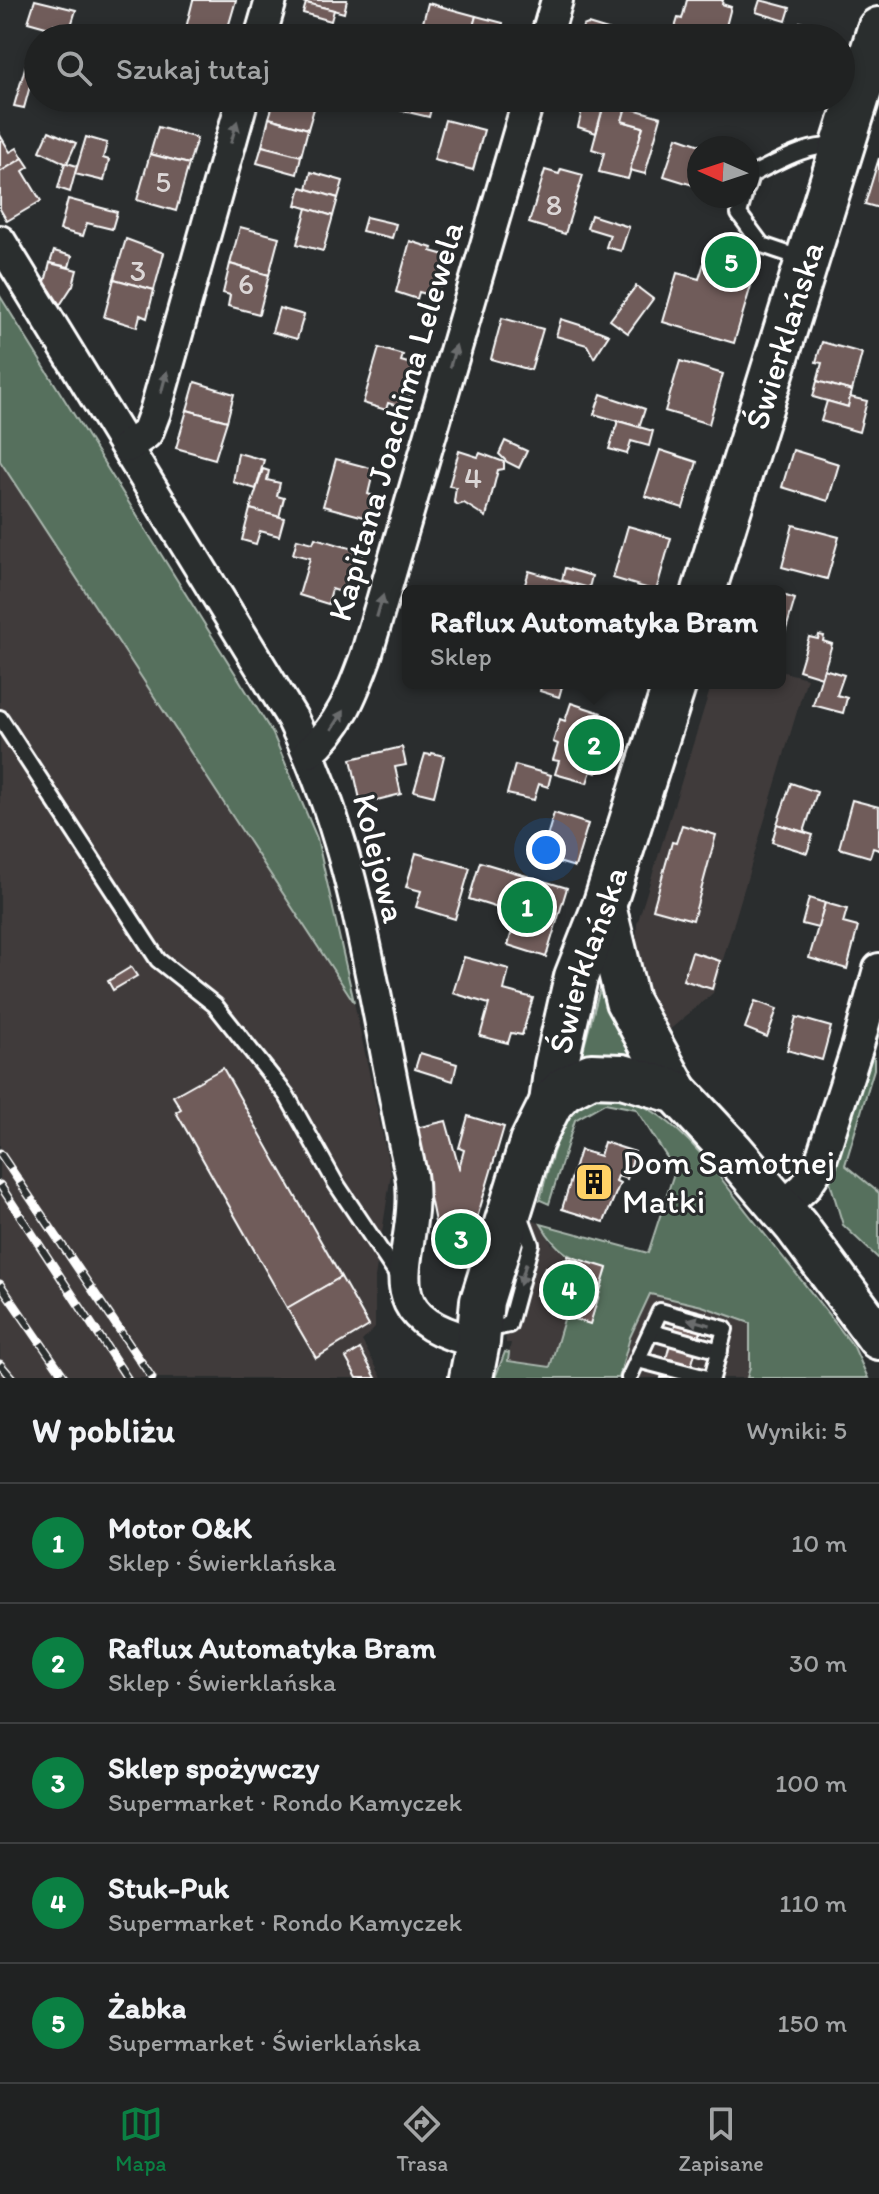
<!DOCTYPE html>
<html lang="pl">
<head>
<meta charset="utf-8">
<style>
	body { margin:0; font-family:Itim,sans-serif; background:#282a2a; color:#f1f3f6 }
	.compass { position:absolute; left:687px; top:136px; width:72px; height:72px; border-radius:50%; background:#202222; box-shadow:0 4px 12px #0003; rotate:273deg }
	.you { position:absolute; left:546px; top:850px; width:28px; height:28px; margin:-20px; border:6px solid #fff; border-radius:50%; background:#1a73e8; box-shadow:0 0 0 12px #1a73e833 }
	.badge { display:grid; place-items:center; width:52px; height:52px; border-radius:50%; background:#0b8043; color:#fff; font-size:26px; font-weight:700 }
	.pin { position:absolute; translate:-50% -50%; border:4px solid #fff; box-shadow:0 2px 8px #0006 }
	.popup { position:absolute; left:402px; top:585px; width:384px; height:104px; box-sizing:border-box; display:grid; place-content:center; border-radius:12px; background:#202222; filter:drop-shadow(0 2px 6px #0005); font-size:26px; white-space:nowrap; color:#a2a4a5 }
	.popup b { font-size:30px; color:#f1f3f6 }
	.popup::after { content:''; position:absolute; left:50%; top:100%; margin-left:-16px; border:16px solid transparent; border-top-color:#202222 }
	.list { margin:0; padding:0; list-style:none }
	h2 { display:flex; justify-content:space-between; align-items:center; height:104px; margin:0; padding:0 32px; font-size:34px }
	h2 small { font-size:26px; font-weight:400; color:#a2a4a5 }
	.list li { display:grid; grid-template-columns:52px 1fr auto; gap:24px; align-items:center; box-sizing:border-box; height:120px; padding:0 32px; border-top:2px solid #3d3f40 }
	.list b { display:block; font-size:30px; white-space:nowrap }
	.list p { margin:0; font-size:26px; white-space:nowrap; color:#a2a4a5 }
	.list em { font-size:26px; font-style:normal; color:#a2a4a5 }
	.icon { flex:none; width:44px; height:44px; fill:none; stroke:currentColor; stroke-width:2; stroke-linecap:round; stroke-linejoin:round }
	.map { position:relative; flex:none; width:879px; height:1378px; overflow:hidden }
	.search { position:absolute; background:#202222; box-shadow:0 4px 12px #0003; left:24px; right:24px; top:24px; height:88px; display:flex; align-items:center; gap:20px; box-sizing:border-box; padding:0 28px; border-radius:44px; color:#a2a4a5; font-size:30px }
	.sheet { height:704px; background:#202222 }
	nav { display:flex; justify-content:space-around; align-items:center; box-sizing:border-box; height:112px; border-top:2px solid #3d3f40; background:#202222; font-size:22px; color:#a2a4a5 }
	nav a { display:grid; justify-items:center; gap:4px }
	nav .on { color:#0b8043 }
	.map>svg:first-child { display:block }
	.built { fill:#3f3b3b }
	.green { fill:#566f5d; stroke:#aab7ae; stroke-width:2 }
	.building { fill:#6f5c5a; stroke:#fff; stroke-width:2 }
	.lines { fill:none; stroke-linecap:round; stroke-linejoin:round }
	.service-casing { stroke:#fff; stroke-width:20 }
	.minor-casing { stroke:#fff; stroke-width:36 }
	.secondary-casing { stroke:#fff; stroke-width:48 }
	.service { stroke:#2a2d2e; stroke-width:14 }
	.minor { stroke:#2a2d2e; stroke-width:30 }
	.secondary { stroke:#2a2d2e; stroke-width:42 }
	.rail-casing { stroke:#fff; stroke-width:9 }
	.rail { stroke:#2a2d2e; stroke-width:6; stroke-dasharray:18; stroke-linecap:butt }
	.oneway { fill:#6a6c6d }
	.labels { text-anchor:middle; stroke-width:6; stroke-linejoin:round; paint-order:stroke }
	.number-label { font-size:30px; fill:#dbd6d6 }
	.street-label { font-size:34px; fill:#fff; stroke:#2a2d2e }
	.poi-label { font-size:34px; fill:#fff; stroke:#2a2d2e; text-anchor:start }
</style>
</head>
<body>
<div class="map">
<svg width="879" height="1378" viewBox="0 0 879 1378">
	<rect width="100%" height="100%" fill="#2a2d2e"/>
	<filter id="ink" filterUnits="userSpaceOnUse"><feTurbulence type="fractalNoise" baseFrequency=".0125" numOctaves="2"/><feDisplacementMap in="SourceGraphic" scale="16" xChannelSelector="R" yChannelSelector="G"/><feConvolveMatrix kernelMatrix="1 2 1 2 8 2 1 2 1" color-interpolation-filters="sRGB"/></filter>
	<g filter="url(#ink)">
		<g class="built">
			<path d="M0 461 354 1002 391 1174 375 1278V1328L362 1341 382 1378H0Z"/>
			<path d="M780 671 807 678 713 993 667 1032 642 985 636 955 637 924 712 683H780Z"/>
			<path d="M530 1219 541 1224 552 1244 607 1268 590 1324 550 1367 507 1361 511 1343H506L504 1307Z"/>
			<path d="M650 1294 702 1306 750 1323V1367L765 1378H619L630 1337Z"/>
		</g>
		<g class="green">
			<path d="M0 296 273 734 317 838 354 1002 0 461Z"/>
			<path d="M602 981 640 1062 581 1058Z"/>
			<path d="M863 1058H874V1069L845 1165 879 1193V1259L843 1225 830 1182Z"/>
			<path d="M603 1096C624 1096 643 1104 660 1116 694 1140 721 1179 747 1212 783 1257 819 1302 854 1347L868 1378H747L750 1367V1323L702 1306 650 1294 630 1337 619 1378H495L505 1352 509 1353 508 1361 550 1367 565 1316 590 1323 607 1269C573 1258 559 1256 541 1224L648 1253 675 1170 636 1109 605 1103 575 1120 549 1204 540 1200C550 1164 559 1103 603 1096Z"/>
		</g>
		<g class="building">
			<path d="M35 0 76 10 70 29 54 24 53 29 28 22Z"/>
			<path d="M193 0H236L225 38 186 28Z"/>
			<path d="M304 0H347L344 13 303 2Z"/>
			<path d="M687 0H723L722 4 731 7 723 38H691L692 36 674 31 678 18 682 19Z"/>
			<path d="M760 0 790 8 786 21 756 12Z"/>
			<path d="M306 3 334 10 331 21 303 13Z"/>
			<path d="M428 3 476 16 471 35 466 33 465 38H419Z"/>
			<path d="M476 16 503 23 500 38 472 30Z"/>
			<path d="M800 22 837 34 836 38H788L789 35 796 37Z"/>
			<path d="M588 24 634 38H580L583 26Z"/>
			<path d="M186 28 224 38H183Z"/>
			<path d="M27 61 36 64 24 108 14 106Z"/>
			<path d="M275 98H302L316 102 308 129 269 118Z"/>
			<path d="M339 98H365L362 109 338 103Z"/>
			<path d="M398 98 433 101 429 117 395 109Z"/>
			<path d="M605 101 626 107 622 121 643 127 628 179 599 172 604 153 592 149Z"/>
			<path d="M584 102 603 107 596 133 578 127Z"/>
			<path d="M626 107 661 117 645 174 630 170 643 127 622 121Z"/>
			<path d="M269 118 308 129 301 156 262 146Z"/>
			<path d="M445 120 484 130 473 170 434 160Z"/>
			<path d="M158 127 197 138 189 164 150 154Z"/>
			<path d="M49 131 76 143 67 163 77 166 70 192 58 188 65 163 40 151Z"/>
			<path d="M0 135 10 152 17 148 23 158 0 172Z"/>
			<path d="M86 137 107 143 103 158 109 160 104 181 75 174Z"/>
			<path d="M677 137 709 148H699V187L664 176Z"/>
			<path d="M262 146 301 156 297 174 257 163Z"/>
			<path d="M150 154 189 164 176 211 137 200Z"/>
			<path d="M23 158 29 167 23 171 41 201 7 221 0 209V172Z"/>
			<path d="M879 158V208L865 204Z"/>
			<path d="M561 169 583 175 565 234 529 223 545 170 559 174Z"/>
			<path d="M311 172 343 181 338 198 307 189Z"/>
			<path d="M301 187 338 198 333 216 296 205Z"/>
			<path d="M68 199 117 212 112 229 87 223 83 236 60 230Z"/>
			<path d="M307 208 333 216 323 251 297 244Z"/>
			<path d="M591 215 629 227 621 251 606 247 610 235 587 228Z"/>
			<path d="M366 217 396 224 392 238 362 231Z"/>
			<path d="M240 227 279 237 269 275 230 264Z"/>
			<path d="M126 239 164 253 154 290 114 279Z"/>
			<path d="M410 241 432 248 431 251 449 256 437 297 419 292 417 299 396 292Z"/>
			<path d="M709 247 758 262 734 343 663 322 677 273 699 279Z"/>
			<path d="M54 251 72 256 69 267 50 263Z"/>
			<path d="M50 263 77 270 73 285 60 305 45 282Z"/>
			<path d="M230 264 269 275 259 314 228 306 230 295 223 293Z"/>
			<path d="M114 279 154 290 147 318 140 315 137 327 104 317Z"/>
			<path d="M636 286 653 299 628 333 610 320Z"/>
			<path d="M279 308 304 315 297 339 272 332Z"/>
			<path d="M502 318 543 329 531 370 491 359Z"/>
			<path d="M561 319 599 331 609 335 594 358 587 345 556 336Z"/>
			<path d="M822 342 862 353 852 391 817 381 822 363 816 362Z"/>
			<path d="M379 348 403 355 401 361 418 366 406 408 388 403 386 410 363 403Z"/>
			<path d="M680 361 723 374 709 424 665 411Z"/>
			<path d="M817 381 852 391 848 407 813 397Z"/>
			<path d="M195 382 234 394 227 421 187 410Z"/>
			<path d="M601 394 645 409 639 427 594 414Z"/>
			<path d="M850 397 867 401 859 432 821 421 827 401 848 407Z"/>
			<path d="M187 410 227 421 215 459 176 448Z"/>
			<path d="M618 421 653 431 649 446 631 441 627 454 609 449Z"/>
			<path d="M505 441 527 451 519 468 507 462 499 454Z"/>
			<path d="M660 450 697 462 683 508 645 496Z"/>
			<path d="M793 450 839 464 828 501 782 487Z"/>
			<path d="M459 451 478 457 480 453 504 462V469L498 470 486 517 464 503 458 505 454 502 456 487 449 486Z"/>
			<path d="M238 453 264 460 256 489 233 482Z"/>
			<path d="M336 459 374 469 368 494 374 496 368 518 323 506Z"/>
			<path d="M263 469 269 471 267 480 280 483 277 496 284 498 279 517 250 509Z"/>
			<path d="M250 509 284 518 279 536 260 531 256 544 242 540Z"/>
			<path d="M793 525 839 537 827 579 782 567Z"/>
			<path d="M628 526 671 538 656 591 613 578Z"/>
			<path d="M315 538 364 552 359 569 352 567 344 593 332 589 328 604 299 595 310 558 293 554 297 539 313 543Z"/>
			<path d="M565 568 592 576 589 588 562 580Z"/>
			<path d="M529 571 577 585 576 591H523Z"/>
			<path d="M780 594 795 599 782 643H780Z"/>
			<path d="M819 635 824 636 823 641 832 644 822 677 799 670 809 637 818 639Z"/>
			<path d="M824 669 844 675 837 695 847 698 843 713 813 705Z"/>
			<path d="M542 683H563L559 697 540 691Z"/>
			<path d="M571 703 601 713 598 725 610 729 596 773 591 771 587 783 555 774 559 761 553 760 558 744 553 742 560 719 565 721Z"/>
			<path d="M402 747 406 765 395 767 401 794 361 804 351 759Z"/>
			<path d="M432 753 444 756 434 796 414 791 425 754 431 755Z"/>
			<path d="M515 765 551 775 548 787 539 784 534 800 507 794Z"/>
			<path d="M791 783 817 792 804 832 777 824Z"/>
			<path d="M852 800 879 807V850L873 848 870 857 839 848Z"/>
			<path d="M554 813 588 824 575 867 541 857Z"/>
			<path d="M777 824 813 835 807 853 772 842Z"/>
			<path d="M682 825 716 835 693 920 653 909 672 842 676 843Z"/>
			<path d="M416 853 470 868 455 919 416 907 421 891 406 887Z"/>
			<path d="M480 862 567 888 546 957 508 945 517 914 469 899Z"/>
			<path d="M809 898 825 903 818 928 802 924Z"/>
			<path d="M825 903 847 909 843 923 858 927 847 969 809 958Z"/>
			<path d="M692 952 720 961 712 989 683 980Z"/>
			<path d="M464 957 509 969 504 990 533 998 522 1035 511 1033 508 1043 480 1036 489 1004 453 993Z"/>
			<path d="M131 967 137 976 113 990 108 981Z"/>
			<path d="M755 1001 777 1009 767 1037 745 1028Z"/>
			<path d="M796 1017 831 1027 822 1060 787 1050Z"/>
			<path d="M420 1053 457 1064 453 1081 415 1069Z"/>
			<path d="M223 1068 341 1277 287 1308 176 1112 181 1109 173 1096Z"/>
			<path d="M468 1116 504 1127 469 1245 459 1251 452 1250 444 1247 438 1237 416 1128 446 1121 459 1168 464 1150 459 1148Z"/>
			<path d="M604 1142 635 1152 627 1179 618 1176 616 1181 620 1183 604 1222 562 1209 580 1150 600 1156Z"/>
			<path d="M568 1256 607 1268 590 1324 565 1316 568 1305 536 1295 545 1267 563 1272Z"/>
			<path d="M341 1277 369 1326 316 1358 287 1308Z"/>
			<path d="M680 1306 706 1313 688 1378H661Z"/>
			<path d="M360 1349 376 1378H357L346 1358Z"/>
		</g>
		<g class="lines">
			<g class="service-casing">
				<g id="service">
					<path d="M747 188 751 175C780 161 806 144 839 146"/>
					<path d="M744 196 739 214 762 245 803 259"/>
					<path d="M0 718 158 960 215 1005 287 1096 335 1182 401 1281"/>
					<path d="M652 1332 720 1351"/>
					<path d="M487 1335 496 1328 509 1325 531 1244 519 1212"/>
					<path d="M638 1360 707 1378"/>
					<path d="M629 1378 660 1311 725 1329 712 1378"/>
				</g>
			</g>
			<g class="minor-casing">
				<g id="minor">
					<path d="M260 38 271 0"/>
					<path d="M546 38 557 0"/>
					<path d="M0 241 292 718C362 859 376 1022 411 1174 423 1253 359 1317 478 1342"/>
					<path d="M127 447 147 433 155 412 243 98"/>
					<path d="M309 752C340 727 353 692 366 656L529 98"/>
					<path d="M782 1208 805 1187 819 1166 858 1045 879 969"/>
				</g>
			</g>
			<g class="secondary-casing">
				<g id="secondary">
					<path id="s1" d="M704 591 879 29"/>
					<path d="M604 906 627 1001 677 1092"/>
					<path id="s2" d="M551 1103 556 1065 576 977 604 906 675 683"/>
					<path d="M471 1378 478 1342 482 1301 531 1143 551 1103 564 1089 591 1075 622 1076 677 1092 733 1152 796 1226 879 1338"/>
				</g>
			</g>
			<use href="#service" class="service"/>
			<use href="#minor" class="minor"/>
			<use href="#secondary" class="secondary"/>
			<g class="rail-casing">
				<g id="rail">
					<path d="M0 1153 152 1378"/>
					<path d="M0 1185 127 1378"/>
					<path d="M0 1284 65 1378"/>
					<path d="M0 1364 12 1378"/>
				</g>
			</g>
			<use href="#rail" class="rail"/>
		</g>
		<defs><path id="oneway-solid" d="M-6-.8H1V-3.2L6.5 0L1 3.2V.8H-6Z" transform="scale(2)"/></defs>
		<g class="oneway">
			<use href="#oneway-solid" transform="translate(234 132) rotate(-74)"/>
			<use href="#oneway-solid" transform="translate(453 356) rotate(-74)"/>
			<use href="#oneway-solid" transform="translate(164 382) rotate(-75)"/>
			<use href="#oneway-solid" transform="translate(380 606) rotate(-74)"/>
			<use href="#oneway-solid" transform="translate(338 720) rotate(-58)"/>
			<use href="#oneway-solid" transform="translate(523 1274) rotate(106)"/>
			<use href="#oneway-solid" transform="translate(699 1322) rotate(-165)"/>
		</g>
	</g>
	<defs>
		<g id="building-square" transform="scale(2)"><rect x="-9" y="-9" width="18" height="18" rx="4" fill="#ffd166" stroke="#2a2d2e"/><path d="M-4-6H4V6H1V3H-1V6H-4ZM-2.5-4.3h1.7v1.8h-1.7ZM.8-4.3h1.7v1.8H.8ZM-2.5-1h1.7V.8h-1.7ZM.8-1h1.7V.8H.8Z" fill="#111"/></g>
	</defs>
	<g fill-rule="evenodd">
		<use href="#building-square" x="594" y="1182"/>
	</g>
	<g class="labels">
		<g class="number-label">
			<text x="163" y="192">5</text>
			<text x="554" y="215">8</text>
			<text x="138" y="281">3</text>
			<text x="246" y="294">6</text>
			<text x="473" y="488">4</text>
		</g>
		<g class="street-label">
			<text dy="12" stroke="none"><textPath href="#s1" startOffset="268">Świerklańska</textPath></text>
			<text transform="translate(395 421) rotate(-74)" y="12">Kapitana Joachima Lelewela</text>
			<text transform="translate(380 858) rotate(76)" y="12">Kolejowa</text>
			<text dy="12" stroke="none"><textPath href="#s2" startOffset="148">Świerklańska</textPath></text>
		</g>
		<g class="poi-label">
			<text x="622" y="1174">Dom Samotnej<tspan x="622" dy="39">Matki</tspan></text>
		</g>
	</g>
</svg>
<svg class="compass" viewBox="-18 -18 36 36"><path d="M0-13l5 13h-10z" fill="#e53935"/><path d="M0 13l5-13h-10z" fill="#a2a4a5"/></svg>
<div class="you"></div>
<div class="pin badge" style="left:527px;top:907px">1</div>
<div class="pin badge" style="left:594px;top:745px">2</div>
<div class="popup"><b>Raflux Automatyka Bram</b>Sklep</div>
<div class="pin badge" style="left:461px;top:1239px">3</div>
<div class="pin badge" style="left:569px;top:1290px">4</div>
<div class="pin badge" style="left:731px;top:262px">5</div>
<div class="search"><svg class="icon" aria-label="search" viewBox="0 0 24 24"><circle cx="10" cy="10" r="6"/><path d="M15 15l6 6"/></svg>Szukaj tutaj</div>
</div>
<section class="sheet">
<h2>W pobliżu<small>Wyniki: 5</small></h2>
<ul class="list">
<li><span class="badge">1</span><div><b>Motor O&amp;K</b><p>Sklep · Świerklańska</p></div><em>10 m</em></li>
<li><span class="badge">2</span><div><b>Raflux Automatyka Bram</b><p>Sklep · Świerklańska</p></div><em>30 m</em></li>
<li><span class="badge">3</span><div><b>Sklep spożywczy</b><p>Supermarket · Rondo Kamyczek</p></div><em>100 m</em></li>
<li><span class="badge">4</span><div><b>Stuk-Puk</b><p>Supermarket · Rondo Kamyczek</p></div><em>110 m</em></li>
<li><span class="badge">5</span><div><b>Żabka</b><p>Supermarket · Świerklańska</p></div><em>150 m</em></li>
</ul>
</section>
<nav>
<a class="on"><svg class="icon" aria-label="map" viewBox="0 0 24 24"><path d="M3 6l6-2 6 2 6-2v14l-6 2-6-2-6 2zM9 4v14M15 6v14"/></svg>Mapa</a>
<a><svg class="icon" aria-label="directions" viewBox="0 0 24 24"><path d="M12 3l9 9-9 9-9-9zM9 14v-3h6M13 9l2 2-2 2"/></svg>Trasa</a>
<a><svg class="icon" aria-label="saved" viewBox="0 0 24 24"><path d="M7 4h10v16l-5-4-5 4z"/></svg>Zapisane</a>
</nav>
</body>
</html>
